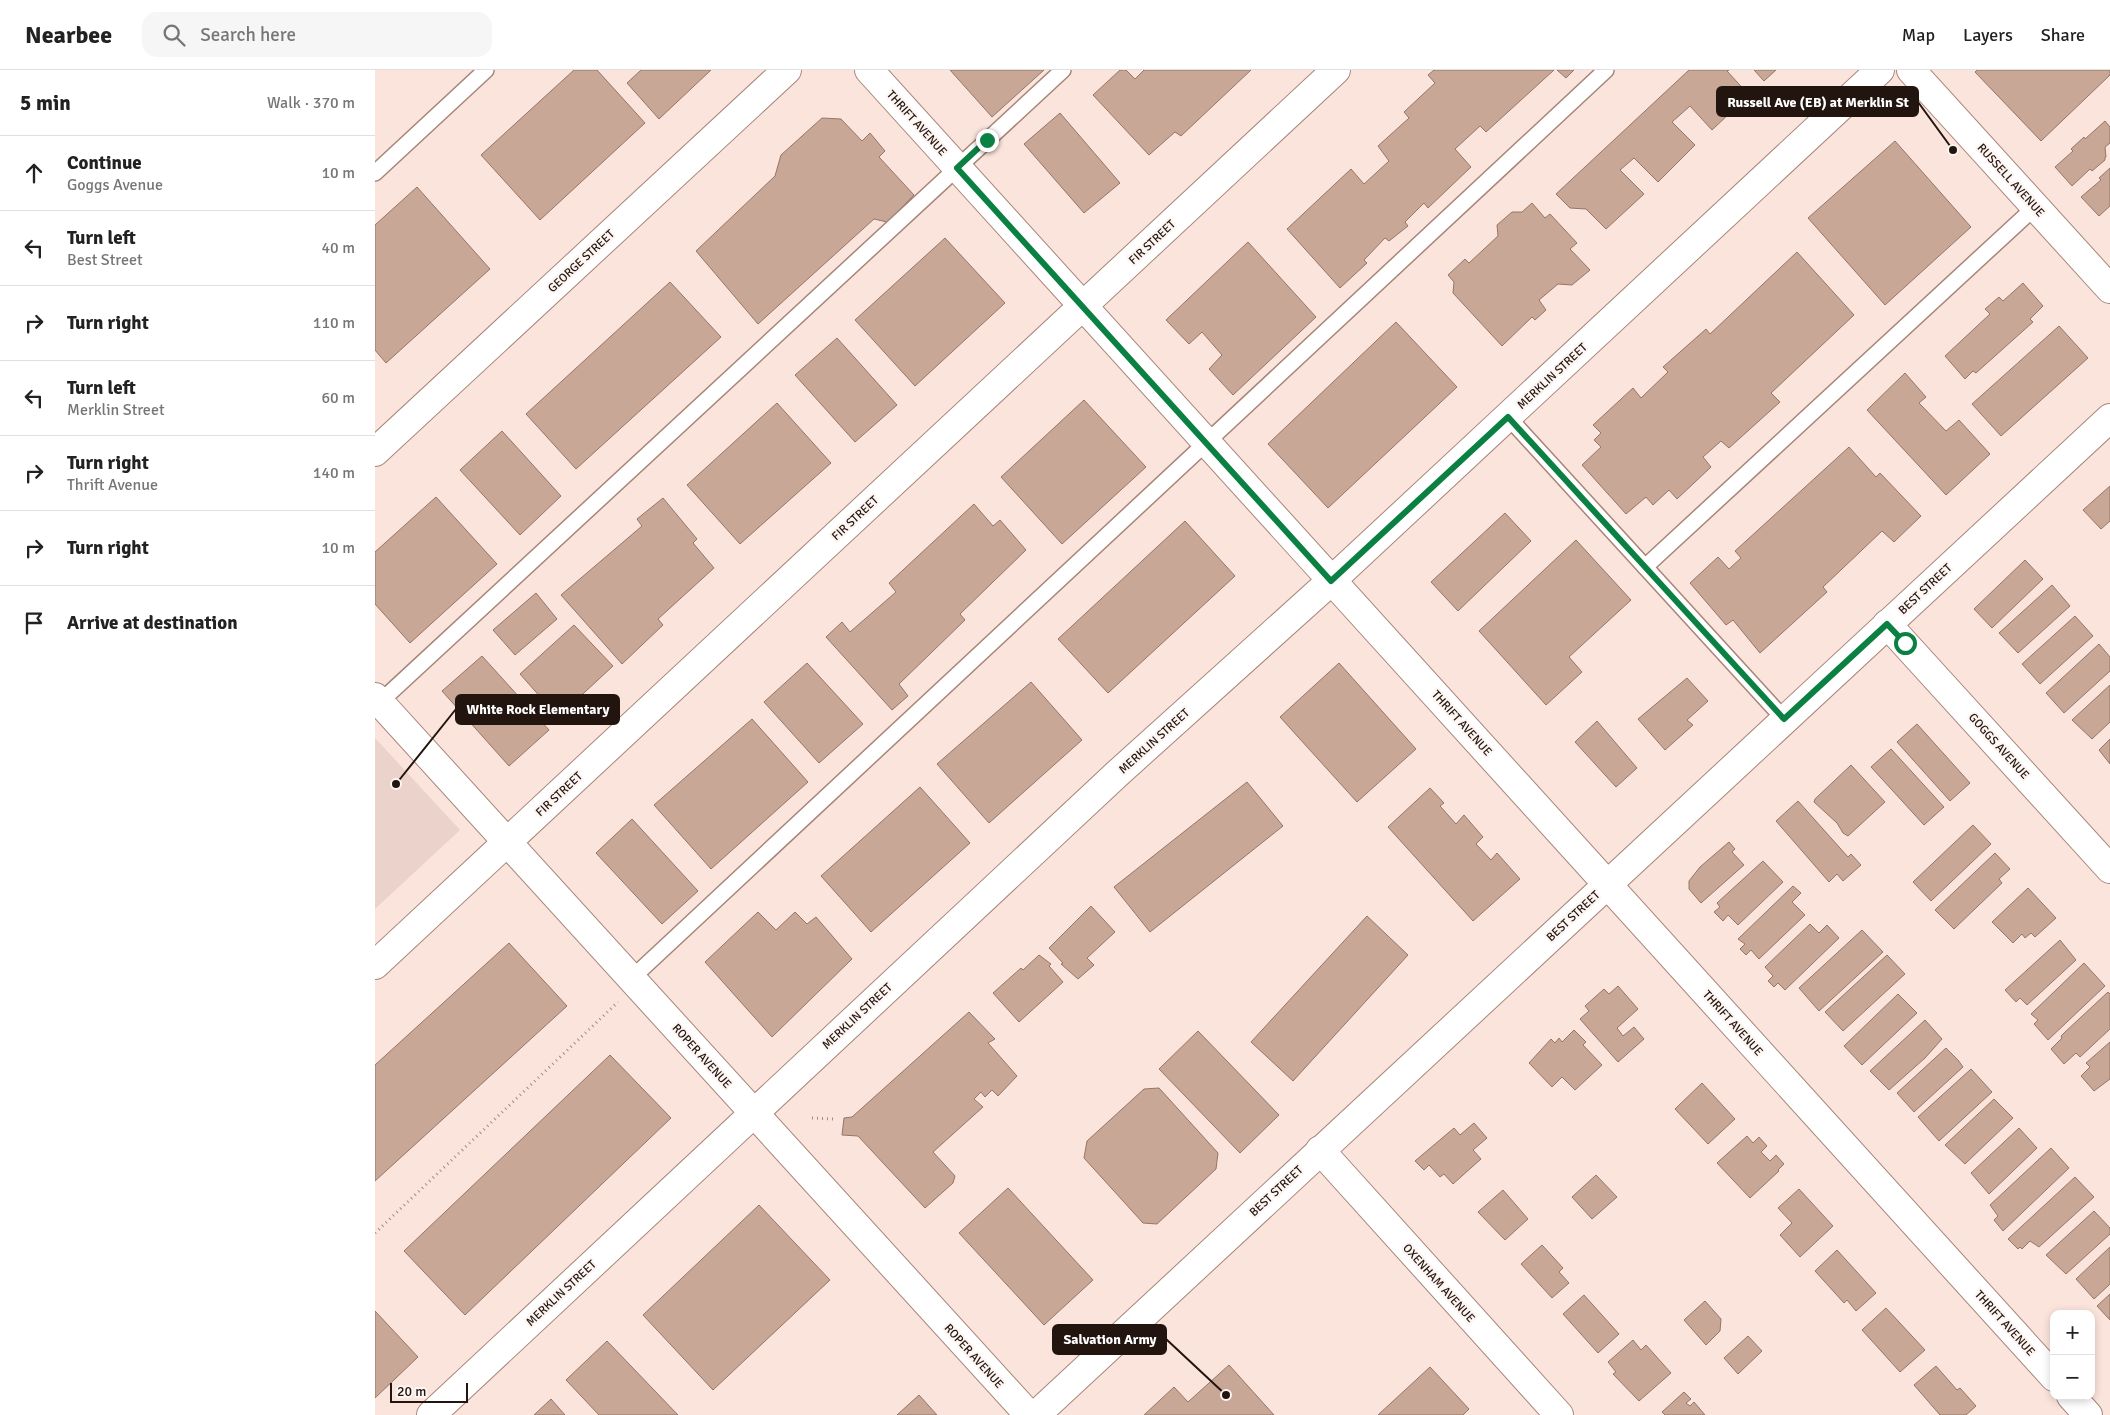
<!DOCTYPE html>
<html lang="en">
<head>
<meta charset="utf-8">
<style>
	body { margin:0; font-family:Signika,sans-serif; background:#f6f6f6; color:#222 }
	.controls { position:absolute; right:15px; bottom:15px; display:grid; overflow:hidden; border-radius:10px; box-shadow:0 2px 8px #0003 }
	.controls button { width:45px; height:45px; display:grid; place-items:center; padding:0; border:0; border-bottom:1px solid #e0e0e0; background:#fff; color:#222; font:25px sans-serif }
	.scale { position:absolute; left:15px; bottom:12px; width:78px; box-sizing:border-box; padding-left:5px; border:2px solid #221510; border-top:0; font-size:14px; line-height:18px; white-space:nowrap; color:#221510; -webkit-text-stroke:4px #fdf5f2; paint-order:stroke }
	.stop { position:absolute; width:15px; height:15px; margin:-11px; border:4px solid #0b8043; border-radius:50%; background:#fff }
	.stop.end { background:#0b8043; border-color:#fff; box-shadow:0 1px 5px #0008 }
	.list { margin:0; padding:0; list-style:none }
	h2 { display:flex; justify-content:space-between; align-items:center; height:65px; margin:0; padding:0 20px; font-size:21px }
	h2 small { font-size:16px; font-weight:400; color:#767676 }
	.list li { display:grid; grid-template-columns:32px 1fr auto; gap:15px; align-items:center; box-sizing:border-box; height:75px; padding:0 20px; border-top:1px solid #e0e0e0 }
	.list b { display:block; font-size:19px; white-space:nowrap }
	.list p { margin:0; font-size:16px; white-space:nowrap; color:#767676 }
	.list em { font-size:16px; font-style:normal; color:#767676 }
	.icon { flex:none; width:28px; height:28px; fill:none; stroke:currentColor; stroke-width:2; stroke-linecap:round; stroke-linejoin:round }
	.map { position:relative; flex:none; width:1735px; height:1345px; overflow:hidden }
	header { display:flex; align-items:center; gap:30px; box-sizing:border-box; height:70px; padding:0 25px; background:#fff; border-bottom:1px solid #e0e0e0 }
	header strong { font-size:24px }
	nav { display:flex; gap:28px; margin-inline-start:auto; font-size:18px }
	.search { width:350px; height:45px; background:#f6f6f6; display:flex; align-items:center; gap:12px; box-sizing:border-box; padding:0 18px; border-radius:15px; color:#767676; font-size:19px }
	main { display:flex }
	aside { flex:1; background:#fff }
	.map>svg:first-child { display:block }
	.education { fill:#ebd2ca }
	.building { fill:#c9a796; stroke:#957666 }
	.lines { fill:none; stroke-linecap:round; stroke-linejoin:round }
	.service-casing { stroke:#a78679; stroke-width:18 }
	.minor-casing { stroke:#a78679; stroke-width:30 }
	.tertiary-casing { stroke:#a78679; stroke-width:30 }
	.path { stroke:#9f8c86; stroke-width:3; stroke-dasharray:1 4; stroke-linecap:butt }
	.service { stroke:#fff; stroke-width:15 }
	.minor { stroke:#fff; stroke-width:28 }
	.tertiary { stroke:#fff; stroke-width:28 }
	.route { stroke:#0b8043; stroke-width:6 }
	.labels { text-anchor:middle; stroke-width:4.5; stroke-linejoin:round; paint-order:stroke }
	.street-label { font-size:12px; fill:#221510; stroke:#fdf5f2 }
	.leader { fill:none; stroke:#221510; stroke-width:2 }
	.callout-dot { fill:#221510; stroke:#fdf5f2; stroke-width:2 }
	.callout { fill:#221510; stroke:#221510; stroke-width:2 }
	.callout-label { font-size:14px; text-anchor:middle; font-weight:bold; fill:#fff }
</style>
</head>
<body>
<header>
<strong>Nearbee</strong>
<div class="search"><svg class="icon" aria-label="search" viewBox="0 0 24 24"><circle cx="10" cy="10" r="6"/><path d="M15 15l6 6"/></svg>Search here</div>
<nav><a>Map</a><a>Layers</a><a>Share</a></nav>
</header>
<main>
<aside>
<h2>5 min<small>Walk · 370 m</small></h2>
<ul class="list">
<li><svg class="icon" aria-label="ahead" viewBox="0 0 24 24"><path d="M12 20V5M6 11l6-6 6 6"/></svg><div><b>Continue</b><p>Goggs Avenue</p></div><em>10 m</em></li>
<li><svg class="icon" aria-label="left" viewBox="0 0 24 24"><path d="M17 20v-9H6M10 6l-5 5 5 5"/></svg><div><b>Turn left</b><p>Best Street</p></div><em>40 m</em></li>
<li><svg class="icon" aria-label="right" viewBox="0 0 24 24"><path d="M7 20v-9h11M14 6l5 5-5 5"/></svg><div><b>Turn right</b></div><em>110 m</em></li>
<li><svg class="icon" aria-label="left" viewBox="0 0 24 24"><path d="M17 20v-9H6M10 6l-5 5 5 5"/></svg><div><b>Turn left</b><p>Merklin Street</p></div><em>60 m</em></li>
<li><svg class="icon" aria-label="right" viewBox="0 0 24 24"><path d="M7 20v-9h11M14 6l5 5-5 5"/></svg><div><b>Turn right</b><p>Thrift Avenue</p></div><em>140 m</em></li>
<li><svg class="icon" aria-label="right" viewBox="0 0 24 24"><path d="M7 20v-9h11M14 6l5 5-5 5"/></svg><div><b>Turn right</b></div><em>10 m</em></li>
<li><svg class="icon" aria-label="arrive" viewBox="0 0 24 24"><path d="M6 21V4h12l-3 4 3 4H6"/></svg><div><b>Arrive at destination</b></div></li>
</ul>
</aside>
<div class="map">
<svg width="1735" height="1345" viewBox="0 0 1735 1345">
	<rect width="100%" height="100%" fill="#fbe4dc"/>
	<path class="education" d="M0 668 85 760 0 839Z"/>
	<g class="building">
		<path d="M199 0H222L270 53 165 150 106 85Z"/>
		<path d="M266 0H336L284 49 252 13Z"/>
		<path d="M575 0H669L617 47Z"/>
		<path d="M745 0H751L760 9 769 0H876L806 66 800 62 774 85 718 25Z"/>
		<path d="M1059 0H1179L1111 62 1105 56 1080 79 1096 97 1053 138 1049 133 1030 152 1033 156 1014 171 1010 168 989 190 992 193 965 218 912 159 976 99 989 114 1014 91 1003 76 1034 48 1029 42 1060 13 1053 5Z"/>
		<path d="M1182 0H1199L1191 8Z"/>
		<path d="M1314 0H1354L1352 1 1374 25 1337 60 1315 36 1297 52 1320 75 1283 112 1259 88 1245 100 1269 124 1231 159 1211 139 1195 138 1181 124Z"/>
		<path d="M1379 0H1401L1389 11Z"/>
		<path d="M1602 0H1735V5L1666 71 1600 2Z"/>
		<path d="M685 43 745 113 709 143 649 74Z"/>
		<path d="M447 48 466 49 487 71 495 63 510 81 504 87 539 125 512 152 499 149 383 254 321 181 400 106 406 85Z"/>
		<path d="M1730 51 1735 57V73L1730 77 1731 87H1730V90L1717 101 1715 99 1697 116 1680 97 1698 81 1696 79 1709 67 1710 69Z"/>
		<path d="M1520 71 1596 157 1510 235 1433 148Z"/>
		<path d="M1735 98V136L1724 146 1706 127 1726 110 1724 108Z"/>
		<path d="M42 117 115 199 11 293 0 280V155Z"/>
		<path d="M1157 133 1170 148 1175 144 1202 173 1195 179 1215 200 1197 215 1183 214 1164 230 1171 240 1160 250 1157 247 1127 276 1078 223 1079 212 1073 205 1090 189 1094 193 1123 166 1122 155 1137 142H1147Z"/>
		<path d="M570 168 630 233 540 316 480 250Z"/>
		<path d="M873 172 941 247 858 325 834 299 847 285 827 262 814 274 791 250Z"/>
		<path d="M1422 182 1479 245 1396 323 1405 332 1354 378 1346 371 1328 387 1336 397 1302 429 1294 420 1278 435 1271 427 1251 444 1207 395 1226 377 1219 370 1226 363 1218 355 1258 318 1266 328 1293 302 1288 297 1331 259 1335 264Z"/>
		<path d="M295 212 346 267 201 399 151 344Z"/>
		<path d="M1648 213 1668 236 1655 249 1658 252 1601 303 1598 301 1590 309 1570 286 1615 244 1610 239 1624 227 1628 231Z"/>
		<path d="M1021 252 1082 317 953 438 893 374Z"/>
		<path d="M1684 256 1713 288 1626 366 1597 334Z"/>
		<path d="M462 268 522 335 480 372 420 305Z"/>
		<path d="M1530 303 1551 327 1544 333 1571 361 1584 350 1615 384 1571 425 1492 340Z"/>
		<path d="M709 330 771 397 687 474 626 407Z"/>
		<path d="M402 333 456 393 365 474 312 415Z"/>
		<path d="M127 361 186 426 145 465 85 400Z"/>
		<path d="M1474 377 1501 407 1505 403 1546 446 1519 472 1507 461 1448 517 1452 522 1385 583 1358 550 1351 555 1315 513 1343 487 1354 499 1366 488 1360 481Z"/>
		<path d="M1735 416V451L1726 459 1708 440Z"/>
		<path d="M61 427 122 494 35 573 0 534V482Z"/>
		<path d="M288 428 322 469 318 473 339 498 283 549 288 555 247 594 186 525 267 456 262 449Z"/>
		<path d="M599 434 618 456 625 450 651 480 585 544 590 550 524 614 533 626 517 640 451 567 467 552 475 562 521 522 514 513Z"/>
		<path d="M1130 443 1156 471 1083 541 1056 512Z"/>
		<path d="M810 451 860 506 733 623 683 569Z"/>
		<path d="M1201 470 1256 530 1194 587 1207 602 1171 635 1104 561Z"/>
		<path d="M1650 490 1668 509 1617 558 1599 539Z"/>
		<path d="M1677 515 1695 536 1643 583 1624 563Z"/>
		<path d="M161 523 182 549 140 585 118 560Z"/>
		<path d="M1700 546 1718 566 1665 614 1647 594Z"/>
		<path d="M199 555 238 596 183 647 145 604Z"/>
		<path d="M1724 574 1735 587V601L1689 643 1671 623Z"/>
		<path d="M107 586 174 660 134 696 67 621Z"/>
		<path d="M432 593 488 654 444 693 389 632Z"/>
		<path d="M964 593 1041 679 982 732 905 647Z"/>
		<path d="M1312 608 1333 631 1312 650 1318 655 1290 680 1263 649Z"/>
		<path d="M656 612 707 670 614 753 562 694Z"/>
		<path d="M1735 615V652L1717 669 1697 650Z"/>
		<path d="M377 649 433 712 336 799 279 735Z"/>
		<path d="M1222 651 1262 698 1241 717 1200 672Z"/>
		<path d="M1542 654 1595 713 1575 731 1522 672Z"/>
		<path d="M1735 669V694L1724 680Z"/>
		<path d="M1516 679 1569 737 1549 755 1496 697Z"/>
		<path d="M1476 695 1510 732 1473 766 1468 763 1462 753 1439 732 1440 729Z"/>
		<path d="M872 712 908 756 775 862 739 817Z"/>
		<path d="M545 717 595 773 496 862 446 806Z"/>
		<path d="M1055 718 1069 733 1065 736 1081 754 1089 745 1108 767 1101 774 1116 790 1122 783 1145 809 1098 851 1013 757Z"/>
		<path d="M1423 731 1473 787 1476 784 1486 795 1468 811 1462 804 1454 812 1401 751Z"/>
		<path d="M257 749 323 821 287 854 221 783Z"/>
		<path d="M1598 755 1616 774 1556 831 1538 812Z"/>
		<path d="M1354 772 1360 779 1357 782 1369 795 1326 833 1314 819V811L1325 797Z"/>
		<path d="M1620 783 1635 799 1624 809 1627 813 1579 859 1560 840Z"/>
		<path d="M1388 791 1408 812 1363 855 1353 845 1348 851 1339 842 1345 837 1342 833Z"/>
		<path d="M1418 816 1426 823 1417 832 1430 845 1384 889 1376 880 1371 885 1365 879 1370 874 1363 869Z"/>
		<path d="M1653 818 1681 848 1660 867 1656 863 1650 868 1647 864 1638 873 1617 852Z"/>
		<path d="M716 836 740 862 712 888 719 895 703 909 686 894 688 893 674 878Z"/>
		<path d="M383 842 401 860 420 842 432 854 441 847 477 889 397 967 330 892Z"/>
		<path d="M992 846 1033 885 918 1011 876 972Z"/>
		<path d="M1435 854 1444 863 1452 855 1464 868 1410 920 1403 913 1399 917 1393 911 1398 906 1390 897Z"/>
		<path d="M1487 860 1508 882 1444 941 1424 918Z"/>
		<path d="M1685 870 1701 890 1652 935 1645 928 1641 932 1630 920Z"/>
		<path d="M134 873 192 936 0 1111V995Z"/>
		<path d="M664 885 676 894 674 896 688 912 644 952 618 923 646 898 648 900Z"/>
		<path d="M1512 885 1530 904 1468 961 1450 942Z"/>
		<path d="M1709 893 1730 916 1673 970 1659 954 1663 950 1656 944Z"/>
		<path d="M1243 916 1263 939 1242 958 1248 966 1259 957 1269 969 1243 992 1205 949 1214 941 1210 936 1229 919 1234 924Z"/>
		<path d="M1733 922 1735 924V959L1705 987 1701 983 1689 994 1676 979 1687 968 1686 966 1689 963Z"/>
		<path d="M1523 924 1542 943 1487 995 1469 976Z"/>
		<path d="M594 942 620 969 613 973 642 1006 623 1026 617 1020 610 1027 606 1022 599 1029 608 1037 558 1082 580 1106 578 1113 550 1138 483 1066 467 1065 469 1048 477 1047Z"/>
		<path d="M1550 950 1567 969 1550 988 1514 1020 1495 1001Z"/>
		<path d="M1199 960 1211 972 1208 975 1227 995 1200 1020 1187 1007 1177 1017 1154 993 1176 969 1180 973 1184 968 1187 972Z"/>
		<path d="M823 961 904 1045 865 1083 784 999Z"/>
		<path d="M1735 972V1009L1719 1021 1706 1006 1715 997 1711 993Z"/>
		<path d="M1571 978 1583 990 1588 997 1539 1042 1522 1023Z"/>
		<path d="M235 985 296 1048 90 1245 29 1181Z"/>
		<path d="M1596 999 1617 1022 1564 1071 1543 1047Z"/>
		<path d="M1327 1013 1360 1049 1333 1074 1300 1039Z"/>
		<path d="M784 1018 843 1083 841 1099 782 1154 768 1153 709 1088 712 1071 769 1019Z"/>
		<path d="M1619 1029 1638 1048 1590 1094 1570 1075Z"/>
		<path d="M1099 1053 1112 1068 1098 1080 1106 1089 1078 1114 1069 1104 1065 1107 1054 1095 1049 1100 1040 1091 1079 1058 1085 1065Z"/>
		<path d="M1644 1058 1662 1078 1614 1124 1596 1103Z"/>
		<path d="M1372 1066 1378 1073 1384 1067 1392 1076 1386 1082 1395 1091 1401 1085 1409 1094 1403 1100 1404 1101 1375 1128 1342 1093Z"/>
		<path d="M1676 1078 1694 1098 1628 1161 1619 1150 1623 1146 1615 1135Z"/>
		<path d="M1221 1105 1242 1127 1217 1149 1197 1127Z"/>
		<path d="M1700 1107 1719 1127 1664 1177 1655 1171 1647 1179 1645 1177 1643 1179 1633 1169Z"/>
		<path d="M633 1118 718 1210 669 1255 584 1163Z"/>
		<path d="M1424 1119 1458 1156 1425 1187 1405 1165 1417 1153 1403 1138Z"/>
		<path d="M1128 1120 1153 1149 1130 1170 1103 1142Z"/>
		<path d="M384 1135 455 1210 338 1320 268 1245Z"/>
		<path d="M1719 1141 1735 1158V1164L1691 1204 1671 1185Z"/>
		<path d="M1167 1175 1188 1198 1184 1202 1194 1213 1177 1228 1146 1194Z"/>
		<path d="M1735 1177V1214L1719 1229 1701 1209Z"/>
		<path d="M1462 1180 1501 1223 1481 1241 1472 1230 1469 1233 1440 1201Z"/>
		<path d="M1735 1224V1250L1722 1236Z"/>
		<path d="M1209 1225 1244 1264 1223 1283 1188 1244Z"/>
		<path d="M1330 1231 1346 1249 1345 1261 1331 1275 1309 1250Z"/>
		<path d="M1511 1238 1550 1280 1525 1302 1487 1260Z"/>
		<path d="M0 1241 43 1287 0 1328Z"/>
		<path d="M1373 1266 1387 1281 1363 1304 1349 1288Z"/>
		<path d="M1258 1270 1266 1280 1271 1275 1296 1303 1264 1331 1238 1304 1241 1302 1233 1292Z"/>
		<path d="M232 1271 303 1345H224L191 1310Z"/>
		<path d="M854 1295 899 1345H769L799 1317 813 1332Z"/>
		<path d="M1561 1296 1582 1320 1585 1318 1601 1336 1591 1345H1565L1539 1315Z"/>
		<path d="M1055 1297 1094 1339 1088 1345H1003Z"/>
		<path d="M1309 1322 1316 1329 1311 1333 1315 1336 1319 1332 1330 1345H1290L1287 1342Z"/>
		<path d="M544 1325 562 1345H522Z"/>
		<path d="M176 1329 190 1345H159Z"/>
	</g>
	<g class="lines">
		<g class="service-casing">
			<g id="service">
				<path d="M0 103 111 0"/>
				<path d="M1133 347 1409 649"/>
				<path d="M1270 497 1660 137"/>
				<path d="M5 632 688 0"/>
				<path d="M256 909 1231 0"/>
			</g>
		</g>
		<g class="minor-casing">
			<g id="minor">
				<path d="M0 382 412 0"/>
				<path d="M1512 554 1735 799"/>
				<path d="M0 627 654 1345"/>
				<path d="M0 895 961 0"/>
				<path d="M945 1080 1184 1345"/>
				<path d="M56 1345 743 703 956 511 1505 0"/>
			</g>
		</g>
		<g class="tertiary-casing">
			<g id="tertiary">
				<path d="M494 0 1679 1307"/>
				<path d="M1536 0 1735 219"/>
				<path d="M1696 1326 1713 1345"/>
				<path d="M661 1345 1735 348"/>
			</g>
		</g>
		<g class="path">
			<path d="M437 1048 459 1049"/>
			<path d="M0 1163 243 932"/>
		</g>
		<use href="#service" class="service"/>
		<use href="#minor" class="minor"/>
		<use href="#tertiary" class="tertiary"/>
	</g>
	<g class="lines">
		<path class="route" d="M612 70 582 98 956 511 1133 347 1409 649 1512 554 1530 573"/>
	</g>
	<g class="labels">
		<g class="street-label">
			<text transform="translate(542 53) rotate(48)" y="4">THRIFT AVENUE</text>
			<text transform="translate(1636 110) rotate(48)" y="4">RUSSELL AVENUE</text>
			<text transform="translate(777 172) rotate(-43)" y="4">FIR STREET</text>
			<text transform="translate(206 191) rotate(-43)" y="4">GEORGE STREET</text>
			<text transform="translate(1177 306) rotate(-43)" y="4">MERKLIN STREET</text>
			<text transform="translate(480 448) rotate(-43)" y="4">FIR STREET</text>
			<text transform="translate(1550 519) rotate(-43)" y="4">BEST STREET</text>
			<text transform="translate(1087 653) rotate(48)" y="4">THRIFT AVENUE</text>
			<text transform="translate(779 671) rotate(-42)" y="4">MERKLIN STREET</text>
			<text transform="translate(1624 676) rotate(48)" y="4">GOGGS AVENUE</text>
			<text transform="translate(184 724) rotate(-43)" y="4">FIR STREET</text>
			<text transform="translate(1198 846) rotate(-43)" y="4">BEST STREET</text>
			<text transform="translate(482 946) rotate(-43)" y="4">MERKLIN STREET</text>
			<text transform="translate(1358 953) rotate(48)" y="4">THRIFT AVENUE</text>
			<text transform="translate(327 986) rotate(48)" y="4">ROPER AVENUE</text>
			<text transform="translate(901 1121) rotate(-43)" y="4">BEST STREET</text>
			<text transform="translate(1064 1213) rotate(48)" y="4">OXENHAM AVENUE</text>
			<text transform="translate(186 1223) rotate(-43)" y="4">MERKLIN STREET</text>
			<text transform="translate(1630 1253) rotate(48)" y="4">THRIFT AVENUE</text>
			<text transform="translate(599 1286) rotate(48)" y="4">ROPER AVENUE</text>
		</g>
	</g>
	<path class="leader" d="M1578 80L1543 32M21 714L81 639M851 1325L791 1269"/>
	<g class="callout-dot">
		<circle cx="1578" cy="80" r="5"/>
		<circle cx="21" cy="714" r="5"/>
		<circle cx="851" cy="1325" r="5"/>
	</g>
	<g class="callout">
		<rect x="1342" y="17" width="201" height="29" rx="5"/>
		<rect x="81" y="625" width="163" height="29" rx="5"/>
		<rect x="678" y="1255" width="113" height="29" rx="5"/>
	</g>
	<g class="callout-label">
		<text x="1443" y="37">Russell Ave (EB) at Merklin St</text>
		<text x="163" y="644">White Rock Elementary</text>
		<text x="735" y="1274">Salvation Army</text>
	</g>
</svg>
<div class="controls">
<button>+</button>
<button>−</button>
</div>
<div class="scale">20 m</div>
<div class="stop" style="left:1530px;top:573px"></div>
<div class="stop end" style="left:612px;top:70px"></div>
</div>
</main>
</body>
</html>
